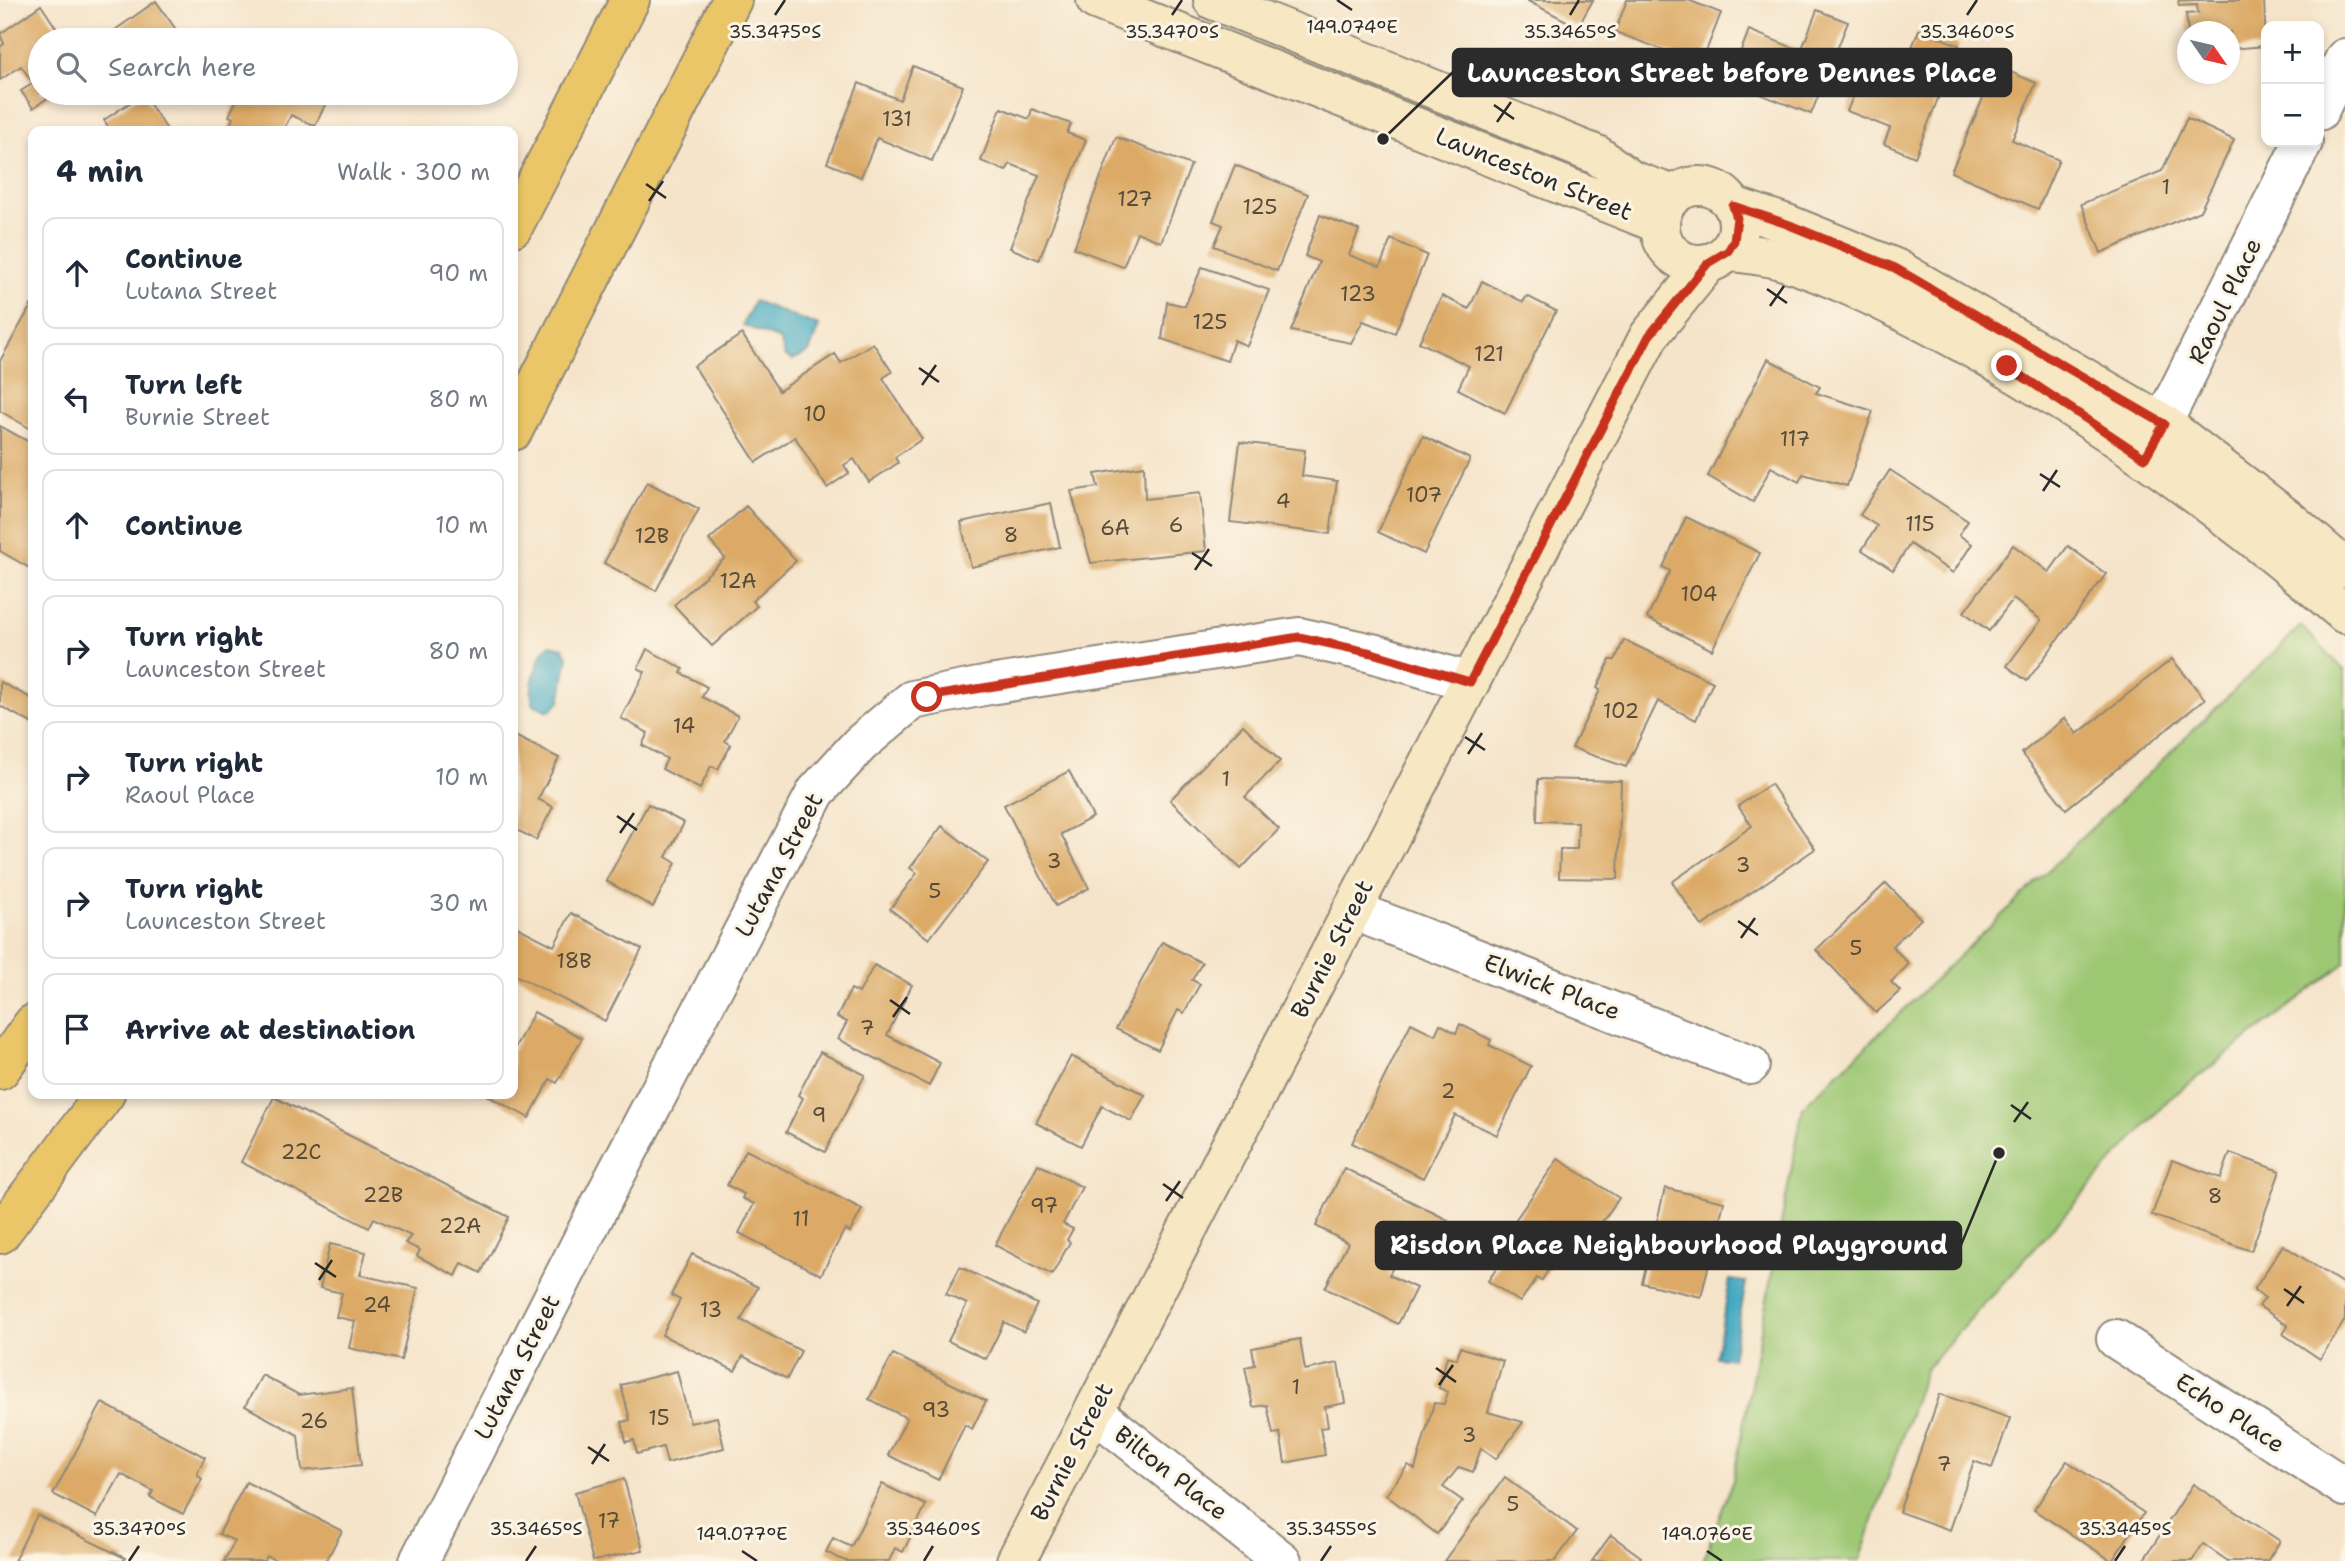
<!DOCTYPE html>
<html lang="en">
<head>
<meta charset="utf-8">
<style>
	body { margin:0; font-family:"Shantell Sans",sans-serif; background:#f6f6f7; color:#1f2937 }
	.controls { position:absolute; right:21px; top:21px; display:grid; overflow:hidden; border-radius:14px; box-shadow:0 4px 10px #0003 }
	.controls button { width:63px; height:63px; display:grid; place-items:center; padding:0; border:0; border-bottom:2px solid #e0e1e3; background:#fff; color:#1f2937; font:35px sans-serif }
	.compass { position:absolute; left:2177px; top:21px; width:63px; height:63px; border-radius:50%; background:#fff; box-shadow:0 4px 10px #0003; rotate:124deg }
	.stop { position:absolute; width:21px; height:21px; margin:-16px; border:5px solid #c8321e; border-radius:50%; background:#fff }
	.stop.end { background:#c8321e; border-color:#fff; box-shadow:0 2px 7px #0008 }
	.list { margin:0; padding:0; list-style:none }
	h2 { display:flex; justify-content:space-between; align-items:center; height:91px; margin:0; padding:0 28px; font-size:30px }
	h2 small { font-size:23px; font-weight:400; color:#747a83 }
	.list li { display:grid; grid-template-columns:46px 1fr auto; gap:21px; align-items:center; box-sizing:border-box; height:112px; margin:0 14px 14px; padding:0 14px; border:2px solid #e0e1e3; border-radius:14px }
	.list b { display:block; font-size:26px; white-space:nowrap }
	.list p { margin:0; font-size:23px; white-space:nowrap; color:#747a83 }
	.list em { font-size:23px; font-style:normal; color:#747a83 }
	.icon { flex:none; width:38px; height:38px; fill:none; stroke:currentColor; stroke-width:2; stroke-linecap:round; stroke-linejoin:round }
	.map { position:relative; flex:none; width:2345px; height:1561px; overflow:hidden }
	.search { position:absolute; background:#fff; box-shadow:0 4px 10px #0003; left:28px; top:28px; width:490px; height:77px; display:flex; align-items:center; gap:18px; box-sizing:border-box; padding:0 24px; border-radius:38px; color:#747a83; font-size:26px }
	.panel { position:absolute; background:#fff; box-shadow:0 4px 10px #0003; left:28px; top:126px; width:490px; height:973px; border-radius:14px }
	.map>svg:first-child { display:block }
	.green { fill:#9dc773; stroke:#64794f; stroke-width:2 }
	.water { fill:#42a9c2; stroke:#366a76; stroke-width:2 }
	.building { fill:#dcaa66 }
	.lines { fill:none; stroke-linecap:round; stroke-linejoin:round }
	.street-casing { stroke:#90887a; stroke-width:42 }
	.secondary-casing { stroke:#90887a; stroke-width:42 }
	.primary-casing { stroke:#90887a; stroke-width:42 }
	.street { stroke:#fff; stroke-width:38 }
	.secondary { stroke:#f7e8c3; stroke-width:38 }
	.primary { stroke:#ebc669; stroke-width:38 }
	.route { stroke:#c8321e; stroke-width:9 }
	.ticks { fill:none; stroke:#2b2b2b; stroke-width:2.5 }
	.labels { text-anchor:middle; stroke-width:6; stroke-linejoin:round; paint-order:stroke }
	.number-label { font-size:21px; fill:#574b3a }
	.street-label { font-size:24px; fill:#2b2b2b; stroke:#fcf5e5 }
	.ticks-label { font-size:18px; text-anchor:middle; fill:#2b2b2b; stroke:#fcf5e5; stroke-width:6; stroke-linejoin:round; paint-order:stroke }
	.leader { fill:none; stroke:#2b2b2b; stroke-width:2.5 }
	.callout-dot { fill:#2b2b2b; stroke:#fcf5e5; stroke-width:2.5 }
	.callout { fill:#2b2b2b; stroke:#2b2b2b; stroke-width:2.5 }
	.callout-label { font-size:26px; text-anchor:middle; font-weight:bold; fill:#fff }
</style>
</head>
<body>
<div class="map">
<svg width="2345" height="1561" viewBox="0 0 2345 1561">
	<rect width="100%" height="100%" fill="#fcf5e5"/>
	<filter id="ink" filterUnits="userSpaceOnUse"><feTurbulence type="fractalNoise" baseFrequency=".0143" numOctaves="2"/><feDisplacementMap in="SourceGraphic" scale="14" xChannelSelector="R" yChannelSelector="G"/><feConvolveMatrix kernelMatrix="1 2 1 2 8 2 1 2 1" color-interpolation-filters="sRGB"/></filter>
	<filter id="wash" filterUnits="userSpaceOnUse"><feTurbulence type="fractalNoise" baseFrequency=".00686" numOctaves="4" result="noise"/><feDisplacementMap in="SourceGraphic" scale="28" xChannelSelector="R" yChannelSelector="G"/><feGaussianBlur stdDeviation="1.57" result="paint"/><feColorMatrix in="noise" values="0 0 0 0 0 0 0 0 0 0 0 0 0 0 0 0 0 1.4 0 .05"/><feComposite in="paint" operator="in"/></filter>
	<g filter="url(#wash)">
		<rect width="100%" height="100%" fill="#f5e4ca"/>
		<path class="green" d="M2301 626 2345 671V963L2168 1100 1926 1368 1859 1561H1703L1733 1480 1803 1107Z"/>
		<g class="water">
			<path d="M754 301 819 326 809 352 793 360 785 356 780 340 743 325Z"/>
			<path d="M550 645 563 648 568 656 560 702 549 711 533 704C528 690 537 654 550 645Z"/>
			<path d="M1730 1280 1746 1282 1732 1359 1716 1357Z"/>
		</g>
		<g id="blocks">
			<g class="building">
				<path d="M1526 0H1593L1578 27Z"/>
				<path d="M1627 0H1688L1721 13 1701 64 1615 32Z"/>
				<path d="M2178 0H2264L2266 46 2230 49V32H2188L2186 14 2198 13 2197 5 2179 6Z"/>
				<path d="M156 1 177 31 164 40H112L108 35Z"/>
				<path d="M41 5 64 40H40V93H55L33 108 21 91 33 83 21 66 0 80V47L4 44 0 34Z"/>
				<path d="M1817 10 1848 22 1811 114 1729 82 1749 30 1801 51Z"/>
				<path d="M1919 30 1959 45 1915 157 1884 144 1890 128 1847 111 1866 65 1899 79Z"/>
				<path d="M913 66 963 86 932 161 877 138 861 177 827 163 859 83 900 100Z"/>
				<path d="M1997 66 2036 83 2012 140 2059 160 2038 209 1951 172Z"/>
				<path d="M246 93H331L315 126 291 115 283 131H227L233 118 229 116 238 97 243 100Z"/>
				<path d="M143 94 168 131H111L104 120Z"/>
				<path d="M1001 108 1029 119 1032 109 1071 124 1067 133 1086 140 1039 260 1010 248 1039 175 1010 164 1006 171 981 161Z"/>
				<path d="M2187 118 2234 140 2200 211 2101 253 2081 204 2162 171Z"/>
				<path d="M1116 137 1191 165 1161 242 1137 232 1123 267 1074 248Z"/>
				<path d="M1235 165 1308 194 1277 271 1214 246 1223 225 1213 221Z"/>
				<path d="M1320 215 1359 230 1349 255 1380 267 1391 239 1427 255 1395 333 1363 321 1351 343 1291 331 1319 262 1305 256Z"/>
				<path d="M1202 267 1269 290 1247 346 1234 340 1227 361 1162 339 1167 302 1185 306Z"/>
				<path d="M1482 281 1523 302 1527 296 1556 311 1505 413 1458 389 1469 366 1419 342 1442 296 1469 309Z"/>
				<path d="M33 302V430L0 411V361Z"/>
				<path d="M742 334 779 391 835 354 841 363 873 343 892 372 883 378 922 439 895 457 898 463 869 482 854 459 844 465 849 473 827 488 795 437 756 462 694 366Z"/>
				<path d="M1768 359 1820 387 1816 393 1873 411 1847 486 1803 474 1799 482 1771 467 1753 502 1708 476Z"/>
				<path d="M0 426 33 444V570L0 551Z"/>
				<path d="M1423 436 1470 459 1424 554 1378 532Z"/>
				<path d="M1240 442 1305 450 1302 476 1337 481 1330 534 1230 522Z"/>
				<path d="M1144 466 1145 499 1200 493 1206 551 1091 563 1071 491 1098 487 1095 474Z"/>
				<path d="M1890 470 1968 521 1959 535 1972 544 1953 573 1910 544 1893 570 1862 550 1877 526 1860 515Z"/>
				<path d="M647 482 699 509 656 591 604 563Z"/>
				<path d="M1051 503 1060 547 971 567 961 522Z"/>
				<path d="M746 506 796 561 752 601 757 606 712 646 674 605 725 558 709 540Z"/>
				<path d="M1686 517 1760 553 1712 650 1647 618 1670 571 1663 567Z"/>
				<path d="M2013 545 2049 572 2068 546 2106 574 2027 681 2007 666 2041 620 2013 599 1989 631 1964 612Z"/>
				<path d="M1624 640 1713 682 1696 720 1658 701 1626 767 1572 748 1600 690 1597 688 1610 660H1615Z"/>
				<path d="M647 649 683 669 681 673 707 687 702 697 738 716 725 741 731 745 718 769 711 766 700 789 662 769 667 759 642 745 648 733 621 718 645 672 638 668Z"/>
				<path d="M2172 659 2205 699 2066 809 2022 753 2065 718 2077 734Z"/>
				<path d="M0 682 33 699V724L0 706Z"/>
				<path d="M1243 725 1280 761 1245 797 1279 829 1241 869 1170 800Z"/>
				<path d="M513 735 559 758 538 799 553 807 536 840 513 828Z"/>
				<path d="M1069 771 1093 817 1061 834 1089 888 1056 906 1004 805Z"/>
				<path d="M1538 779 1621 781 1618 879 1559 878 1560 849H1577L1578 822 1537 821Z"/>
				<path d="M1771 784 1815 849 1702 926 1672 882 1752 826 1738 806Z"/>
				<path d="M648 804 684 823 666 857 676 863 653 907 606 881Z"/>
				<path d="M942 826 988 862 929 939 890 909 917 873 910 868Z"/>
				<path d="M1886 883 1921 919 1892 946 1909 964 1891 982 1900 991 1876 1013 1816 950Z"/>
				<path d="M571 913 642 949 605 1021 513 974V925L554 946Z"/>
				<path d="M1162 942 1202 963 1192 980 1200 984 1184 1013 1178 1010 1158 1050 1116 1029Z"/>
				<path d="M874 965 912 985 887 1035 940 1063 929 1086 838 1039 847 1022 837 1017 851 989 859 993Z"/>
				<path d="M534 1012 582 1038 557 1083 550 1079 529 1118 488 1096 513 1094V1051Z"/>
				<path d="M1411 1023 1435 1035 1440 1024 1456 1033 1460 1024 1491 1040 1489 1045 1531 1066 1497 1135 1455 1115 1423 1178 1352 1143Z"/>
				<path d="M820 1052 865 1075 825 1152 786 1132 803 1098 798 1095Z"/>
				<path d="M1071 1056 1145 1095 1131 1121 1102 1106 1081 1146 1036 1123Z"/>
				<path d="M274 1097 509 1217 481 1273 462 1263 456 1276 417 1256 420 1250 405 1243 411 1236 374 1218 369 1228 241 1162Z"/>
				<path d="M746 1150 862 1209 850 1232 845 1229 821 1275 739 1233 754 1204 742 1198 744 1194 727 1185Z"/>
				<path d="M2230 1153 2280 1171 2251 1251 2152 1215 2172 1160 2221 1178Z"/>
				<path d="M1558 1159 1619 1198 1595 1232 1581 1222 1541 1281 1537 1278 1520 1302 1488 1281 1505 1256 1495 1249Z"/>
				<path d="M1038 1164 1082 1187 1063 1224 1073 1229 1067 1240 1070 1242 1052 1275 995 1245Z"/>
				<path d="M1344 1168 1448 1220 1434 1249 1426 1245 1415 1268 1397 1259 1389 1275 1416 1288 1398 1324 1325 1288 1348 1243 1316 1226Z"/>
				<path d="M1665 1188 1724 1202 1701 1297 1642 1283Z"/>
				<path d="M330 1244 366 1252 360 1275 418 1288 401 1360 349 1348 355 1321 336 1317 342 1293 320 1288Z"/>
				<path d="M2283 1245 2345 1285V1320L2320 1359 2283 1334 2288 1326 2259 1306 2265 1298 2254 1290Z"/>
				<path d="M692 1254 758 1287 741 1320 801 1351 787 1379 743 1356 735 1371 662 1335 680 1300 671 1295Z"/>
				<path d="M960 1267 1037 1304 1024 1332 1004 1322 986 1359 948 1341 967 1304 946 1294Z"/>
				<path d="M1300 1339 1305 1370 1338 1363 1345 1403 1325 1407 1328 1427 1320 1428 1325 1455 1285 1463 1280 1433 1273 1434 1267 1405 1253 1407 1245 1367 1255 1365 1252 1348Z"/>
				<path d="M1460 1347 1503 1361 1488 1412 1523 1422 1496 1459 1481 1448 1473 1472 1459 1467 1443 1487 1463 1501 1437 1534 1386 1495 1408 1465 1415 1469 1434 1403 1444 1404 1448 1392 1439 1388 1447 1356 1457 1359Z"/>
				<path d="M893 1354 986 1401 972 1429 965 1425 938 1480 888 1455 907 1418 869 1399Z"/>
				<path d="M677 1371 690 1423 717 1417 724 1448 667 1463 663 1447 637 1454 634 1440 626 1442 622 1422 630 1420 621 1385Z"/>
				<path d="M262 1375 299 1395 352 1388 361 1465 302 1471 298 1435 245 1406Z"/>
				<path d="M1940 1394 2010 1418 1992 1468 1974 1461 1950 1530 1899 1512Z"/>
				<path d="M102 1403 205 1457 197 1474 202 1479 183 1514 150 1497 153 1491 121 1474 97 1517 53 1494Z"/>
				<path d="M2067 1461 2144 1513 2112 1561 2034 1510Z"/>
				<path d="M1505 1477 1577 1531 1555 1561H1444Z"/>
				<path d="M624 1479 643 1550 593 1561 575 1492Z"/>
				<path d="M246 1482 342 1531 326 1561H277L267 1556 264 1561H224L235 1541 219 1534Z"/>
				<path d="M882 1484 926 1505 903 1552 895 1548 889 1561H845L826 1552 833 1538 851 1547Z"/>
				<path d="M2193 1484 2280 1541 2267 1561H2228L2203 1544 2192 1561H2143Z"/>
				<path d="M37 1515 125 1558 123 1561H14Z"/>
				<path d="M1611 1535 1641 1557 1638 1561H1592Z"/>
			</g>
		</g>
	</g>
	<g filter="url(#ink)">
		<use href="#blocks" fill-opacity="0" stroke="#90887a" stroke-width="2"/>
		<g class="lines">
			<g class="street-casing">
				<g id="street">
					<path d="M2319 111 2345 58"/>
					<path d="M2147 454 2303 142"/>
					<path d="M1352 910 1750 1065"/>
					<path d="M2116 1339 2345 1487"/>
					<path d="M1093 1411 1282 1561"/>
					<path d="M419 1561 600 1205 816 792 860 744 912 700 989 685 1299 637 1372 653 1470 682"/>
				</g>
			</g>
			<g class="secondary-casing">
				<g id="secondary">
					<path d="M1096 0 1660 224"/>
					<path d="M1213 0 1597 155 1631 180 1674 195"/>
					<circle cx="1699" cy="225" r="39"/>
					<path d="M1733 206 1787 224 1895 268 2164 424 2288 519 2345 568"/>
					<path d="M1728 251C1745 254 1764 255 1781 260 1831 275 1881 300 1927 324 2077 402 2217 504 2345 614"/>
					<path d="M1016 1561 1649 336 1708 263"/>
				</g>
			</g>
			<g class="primary-casing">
				<g id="primary">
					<path d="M513 227 630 0"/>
					<path d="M513 431 732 0"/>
					<path d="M0 1070 33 1024"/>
					<path d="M0 1234 105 1094"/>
				</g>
			</g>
			<use href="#street" class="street"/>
			<use href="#secondary" class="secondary"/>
			<use href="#primary" class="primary"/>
		</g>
	</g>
	<g class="lines" filter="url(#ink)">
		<path class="route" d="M927 697 1299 637 1372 653 1470 682 1649 336 1708 263 1728 251 1734 241 1737 218 1733 206 1787 224 1895 268 2164 424 2145 458 2007 366"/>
	</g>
	<path class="ticks" d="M1337 0 1352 10M775 15 785 0M1172 15 1182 0M1570 15 1579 0M1967 15 1977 0M1494 105 1514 119M1497 122 1511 102M646 184 666 198M649 201 663 181M1767 289 1787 303M1770 306 1784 286M919 368 939 382M922 385 936 365M2040 474 2060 487M2043 491 2057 470M1192 553 1212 566M1195 570 1209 549M1465 737 1485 750M1468 754 1482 733M617 816 637 830M620 833 634 813M1738 921 1758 935M1741 938 1755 918M890 1000 910 1014M893 1017 907 997M2011 1105 2031 1119M2014 1122 2028 1102M1163 1184 1183 1198M1166 1201 1180 1181M315 1263 336 1277M319 1280 332 1260M2284 1289 2304 1303M2287 1306 2301 1286M1436 1368 1456 1382M1439 1385 1453 1365M588 1447 609 1461M592 1464 605 1444M742 1551 757 1561M1707 1551 1722 1561M129 1561 139 1546M526 1561 536 1546M924 1561 933 1546M1321 1561 1331 1546M2115 1561 2125 1546"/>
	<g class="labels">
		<g class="number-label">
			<text x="897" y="126">131</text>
			<text x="2166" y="194">1</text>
			<text x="1135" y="206">127</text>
			<text x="1260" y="214">125</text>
			<text x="1358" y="301">123</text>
			<text x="1210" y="329">125</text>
			<text x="1489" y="361">121</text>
			<text x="815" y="421">10</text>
			<text x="1795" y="446">117</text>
			<text x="1424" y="502">107</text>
			<text x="1283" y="508">4</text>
			<text x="1920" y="531">115</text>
			<text x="1176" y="532">6</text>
			<text x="1115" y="535">6A</text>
			<text x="1011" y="542">8</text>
			<text x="652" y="543">12B</text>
			<text x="738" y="588">12A</text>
			<text x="1699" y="601">104</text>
			<text x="1621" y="718">102</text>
			<text x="684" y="733">14</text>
			<text x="1226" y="786">1</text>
			<text x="1054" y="868">3</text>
			<text x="1743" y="872">3</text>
			<text x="935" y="898">5</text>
			<text x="1856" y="955">5</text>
			<text x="574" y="968">18B</text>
			<text x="867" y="1035">7</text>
			<text x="1448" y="1098">2</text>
			<text x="819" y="1122">9</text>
			<text x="301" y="1159">22C</text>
			<text x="383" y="1202">22B</text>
			<text x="2215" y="1203">8</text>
			<text x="1044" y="1213">97</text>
			<text x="801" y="1226">11</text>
			<text x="460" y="1233">22A</text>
			<text x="377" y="1312">24</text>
			<text x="711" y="1317">13</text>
			<text x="1296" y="1394">1</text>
			<text x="936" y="1417">93</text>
			<text x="659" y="1425">15</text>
			<text x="314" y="1428">26</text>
			<text x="1469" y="1442">3</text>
			<text x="1944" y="1471">7</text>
			<text x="1513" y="1511">5</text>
			<text x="609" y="1528">17</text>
		</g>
		<g class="street-label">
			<text transform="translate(1534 174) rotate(22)" y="8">Launceston Street</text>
			<text transform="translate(2225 301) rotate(-64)" y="8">Raoul Place</text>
			<text transform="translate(779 865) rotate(-62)" y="8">Lutana Street</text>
			<text transform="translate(1332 949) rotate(-63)" y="8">Burnie Street</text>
			<text transform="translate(1552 987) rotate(21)" y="8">Elwick Place</text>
			<text transform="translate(517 1367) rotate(-63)" y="8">Lutana Street</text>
			<text transform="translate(2230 1413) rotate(33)" y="8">Echo Place</text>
			<text transform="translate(1072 1452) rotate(-63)" y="8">Burnie Street</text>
			<text transform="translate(1171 1473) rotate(38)" y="8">Bilton Place</text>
		</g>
	</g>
	<g class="ticks-label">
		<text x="1352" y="33">149.074°E</text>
		<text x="775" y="38">35.3475°S</text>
		<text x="1172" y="38">35.3470°S</text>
		<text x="1570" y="38">35.3465°S</text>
		<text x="1967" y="38">35.3460°S</text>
		<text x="139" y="1535">35.3470°S</text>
		<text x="536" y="1535">35.3465°S</text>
		<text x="933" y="1535">35.3460°S</text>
		<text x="1331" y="1535">35.3455°S</text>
		<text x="2125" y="1535">35.3445°S</text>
		<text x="742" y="1540">149.077°E</text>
		<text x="1707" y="1540">149.076°E</text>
	</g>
	<path class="leader" d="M1383 139L1453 72M1999 1153L1961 1245"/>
	<g class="callout-dot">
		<circle cx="1383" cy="139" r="7"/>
		<circle cx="1999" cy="1153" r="7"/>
	</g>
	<g class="callout">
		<rect x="1453" y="49" width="558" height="47" rx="7"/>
		<rect x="1376" y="1222" width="585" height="47" rx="7"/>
	</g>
	<g class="callout-label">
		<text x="1732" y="82">Launceston Street before Dennes Place</text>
		<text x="1669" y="1254">Risdon Place Neighbourhood Playground</text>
	</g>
</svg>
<div class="controls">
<button>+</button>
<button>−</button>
</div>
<svg class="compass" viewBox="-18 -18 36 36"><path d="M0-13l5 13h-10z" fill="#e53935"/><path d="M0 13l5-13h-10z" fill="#747a83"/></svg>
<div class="stop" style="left:927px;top:697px"></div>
<div class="stop end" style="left:2007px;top:366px"></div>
<div class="search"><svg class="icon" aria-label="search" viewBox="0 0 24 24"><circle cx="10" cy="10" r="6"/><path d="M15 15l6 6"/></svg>Search here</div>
<section class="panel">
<h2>4 min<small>Walk · 300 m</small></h2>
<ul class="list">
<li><svg class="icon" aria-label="ahead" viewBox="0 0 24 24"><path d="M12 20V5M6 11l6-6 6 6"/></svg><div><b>Continue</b><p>Lutana Street</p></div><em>90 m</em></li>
<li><svg class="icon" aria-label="left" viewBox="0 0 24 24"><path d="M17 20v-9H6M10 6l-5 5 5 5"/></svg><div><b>Turn left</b><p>Burnie Street</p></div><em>80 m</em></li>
<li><svg class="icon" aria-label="ahead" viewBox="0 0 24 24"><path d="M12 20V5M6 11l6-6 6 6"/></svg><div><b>Continue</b></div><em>10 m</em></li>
<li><svg class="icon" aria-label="right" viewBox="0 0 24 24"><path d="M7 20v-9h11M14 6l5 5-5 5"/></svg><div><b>Turn right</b><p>Launceston Street</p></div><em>80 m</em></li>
<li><svg class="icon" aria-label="right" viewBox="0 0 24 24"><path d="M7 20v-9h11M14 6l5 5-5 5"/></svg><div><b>Turn right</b><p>Raoul Place</p></div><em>10 m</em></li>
<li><svg class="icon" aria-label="right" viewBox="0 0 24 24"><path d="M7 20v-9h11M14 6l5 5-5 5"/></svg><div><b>Turn right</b><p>Launceston Street</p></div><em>30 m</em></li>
<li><svg class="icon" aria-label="arrive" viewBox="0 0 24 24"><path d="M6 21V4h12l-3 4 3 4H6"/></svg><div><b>Arrive at destination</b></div></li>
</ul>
</section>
</div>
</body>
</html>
